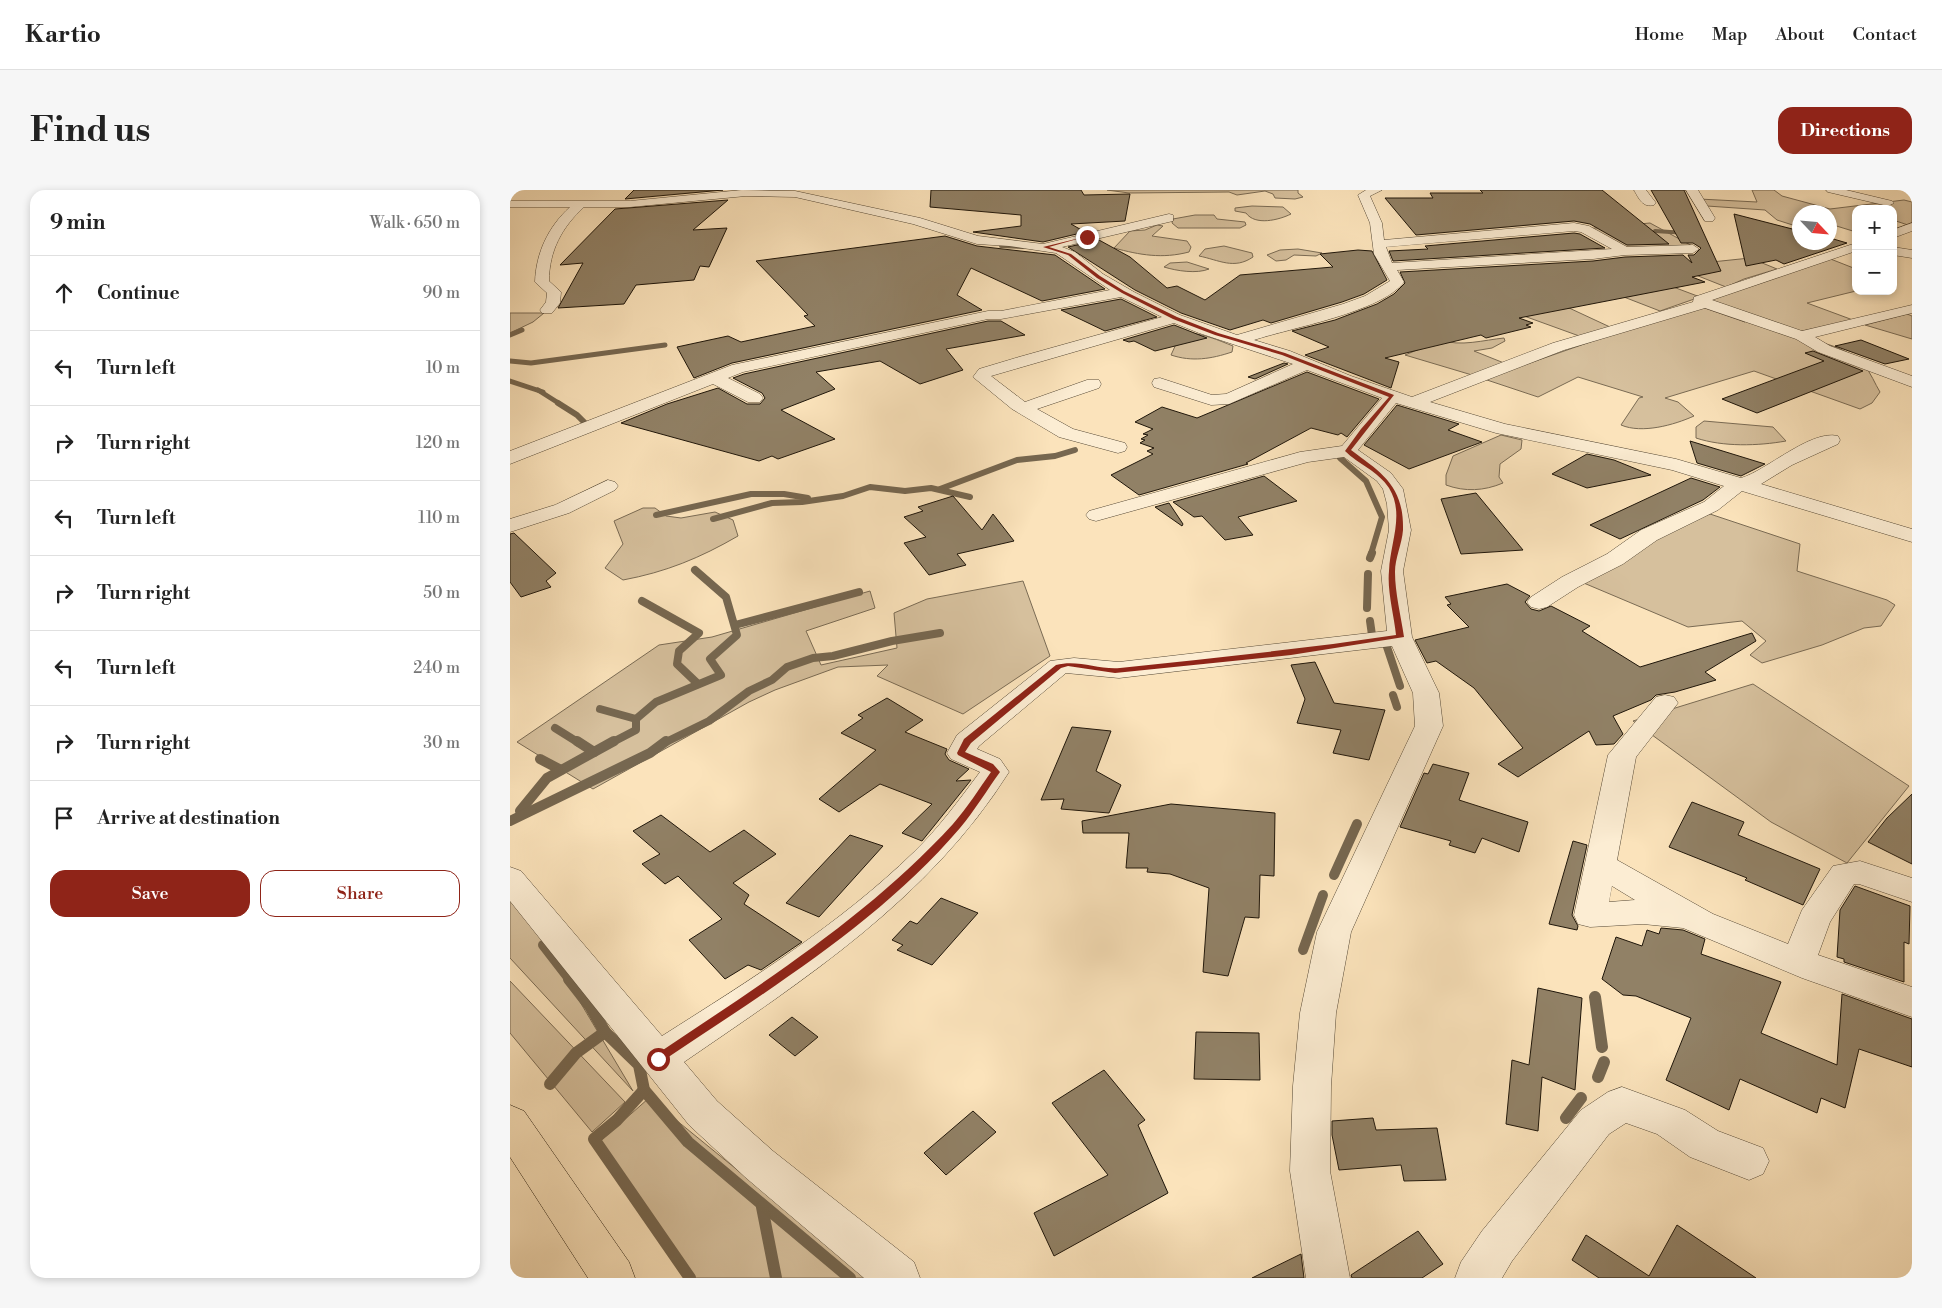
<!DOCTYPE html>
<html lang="en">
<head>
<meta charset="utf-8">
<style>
	body { margin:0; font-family:"Libre Bodoni",serif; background:#f6f6f6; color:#222 }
	.controls { position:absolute; right:15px; top:15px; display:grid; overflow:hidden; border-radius:10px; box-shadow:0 2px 8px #0003 }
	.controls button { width:45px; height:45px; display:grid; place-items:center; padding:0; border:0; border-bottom:1px solid #e0e0e0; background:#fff; color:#222; font:25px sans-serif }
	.compass { position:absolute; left:1282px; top:15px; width:45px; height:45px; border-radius:50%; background:#fff; box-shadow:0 2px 8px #0003; rotate:116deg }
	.stop { position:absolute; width:15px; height:15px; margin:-11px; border:4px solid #8f2418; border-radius:50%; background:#fff }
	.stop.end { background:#8f2418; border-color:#fff; box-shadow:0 1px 5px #0008 }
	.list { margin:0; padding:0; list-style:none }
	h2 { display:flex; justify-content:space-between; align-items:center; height:65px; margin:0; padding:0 20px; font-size:21px }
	h2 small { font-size:16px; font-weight:400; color:#767676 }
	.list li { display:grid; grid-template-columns:32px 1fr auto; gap:15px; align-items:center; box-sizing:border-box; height:75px; padding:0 20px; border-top:1px solid #e0e0e0 }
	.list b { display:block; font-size:19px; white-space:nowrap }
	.list em { font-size:16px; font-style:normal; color:#767676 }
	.actions { display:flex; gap:10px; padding:15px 20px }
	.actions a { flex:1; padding:11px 0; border:1px solid #8f2418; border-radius:15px; text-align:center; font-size:18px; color:#8f2418 }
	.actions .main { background:#8f2418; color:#fff }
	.icon { flex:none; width:28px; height:28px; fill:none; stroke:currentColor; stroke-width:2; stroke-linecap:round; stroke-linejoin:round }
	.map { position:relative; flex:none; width:1402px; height:1088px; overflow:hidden; border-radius:15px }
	header { display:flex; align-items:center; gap:30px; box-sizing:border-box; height:70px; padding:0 25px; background:#fff; border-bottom:1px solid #e0e0e0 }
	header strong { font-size:24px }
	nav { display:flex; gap:28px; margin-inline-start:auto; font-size:18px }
	.intro { display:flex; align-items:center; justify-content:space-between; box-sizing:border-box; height:120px; padding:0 30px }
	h1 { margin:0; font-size:35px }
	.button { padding:12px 22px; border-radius:15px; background:#8f2418; color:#fff; font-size:18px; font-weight:700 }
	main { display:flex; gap:30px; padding:0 30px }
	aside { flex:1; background:#fff; border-radius:15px; box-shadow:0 2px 8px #0003 }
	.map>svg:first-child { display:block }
	.green { fill:#d6c09d; stroke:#7a6b54 }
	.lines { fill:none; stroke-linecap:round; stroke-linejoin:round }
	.stream-far5 { stroke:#766750; stroke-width:4 }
	.stream-far4 { stroke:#766750; stroke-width:5 }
	.stream-far3 { stroke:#766750; stroke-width:6 }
	.stream-far2 { stroke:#766750; stroke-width:8 }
	.stream-far1 { stroke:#766750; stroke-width:10 }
	.stream { stroke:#766750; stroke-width:12 }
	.building { fill:#918166; stroke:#1f160a }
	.minor-casing { stroke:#564936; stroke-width:1 }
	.highway-casing { stroke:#1f160a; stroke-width:1 }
	.minor { fill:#fcedd3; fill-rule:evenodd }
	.highway { fill:#fbe3bb; fill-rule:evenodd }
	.route { fill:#8f2418 }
</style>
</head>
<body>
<header>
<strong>Kartio</strong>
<nav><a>Home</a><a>Map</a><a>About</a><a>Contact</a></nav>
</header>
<div class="intro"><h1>Find us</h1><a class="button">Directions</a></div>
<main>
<aside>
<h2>9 min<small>Walk · 650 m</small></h2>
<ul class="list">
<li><svg class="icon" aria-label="ahead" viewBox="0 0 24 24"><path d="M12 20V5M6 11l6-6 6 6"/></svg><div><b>Continue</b></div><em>90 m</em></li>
<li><svg class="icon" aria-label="left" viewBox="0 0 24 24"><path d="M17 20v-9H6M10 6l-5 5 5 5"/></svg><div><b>Turn left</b></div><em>10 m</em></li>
<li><svg class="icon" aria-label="right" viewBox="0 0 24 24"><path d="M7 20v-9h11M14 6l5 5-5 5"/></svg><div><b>Turn right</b></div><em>120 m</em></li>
<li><svg class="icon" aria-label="left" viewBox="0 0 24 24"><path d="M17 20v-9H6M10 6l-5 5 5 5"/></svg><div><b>Turn left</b></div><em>110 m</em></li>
<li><svg class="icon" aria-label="right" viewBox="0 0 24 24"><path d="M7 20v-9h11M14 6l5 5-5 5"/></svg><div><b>Turn right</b></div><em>50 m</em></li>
<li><svg class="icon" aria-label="left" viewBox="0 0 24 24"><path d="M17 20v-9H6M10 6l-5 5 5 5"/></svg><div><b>Turn left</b></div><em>240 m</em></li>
<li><svg class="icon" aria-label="right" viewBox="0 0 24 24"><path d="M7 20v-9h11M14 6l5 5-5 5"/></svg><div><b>Turn right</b></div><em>30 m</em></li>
<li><svg class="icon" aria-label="arrive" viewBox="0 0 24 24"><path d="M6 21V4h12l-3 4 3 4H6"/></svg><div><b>Arrive at destination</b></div></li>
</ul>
<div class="actions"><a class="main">Save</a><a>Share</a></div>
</aside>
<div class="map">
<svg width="1402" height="1088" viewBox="0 0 1402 1088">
	<rect width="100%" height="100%" fill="#fbe3bb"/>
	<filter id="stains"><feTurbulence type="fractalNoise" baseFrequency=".004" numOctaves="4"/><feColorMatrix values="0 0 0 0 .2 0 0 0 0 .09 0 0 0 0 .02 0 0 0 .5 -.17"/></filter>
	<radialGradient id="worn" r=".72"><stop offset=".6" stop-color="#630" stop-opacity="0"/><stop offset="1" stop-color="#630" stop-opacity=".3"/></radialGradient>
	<g class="green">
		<path d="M597 0H788V3L793 7 785 9 765 8 763 4 755 1 727 5 719 2 619 3Z"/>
		<path d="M1242 0H1264L1272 6 1320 19 1394 10 1402 12V33L1398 35 1383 30V19H1346V27H1343L1346 29V42L1320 34V22H1290L1289 37 1267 30 1255 20 1197 16 1189 9 1247 12Z"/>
		<path d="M742 16 773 17 781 24C769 30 745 36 736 23L725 21V18Z"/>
		<path d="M685 25H704L707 29 735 32 736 35 730 38H668L662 33 663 29Z"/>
		<path d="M1140 33 1186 58 1118 62 1074 39Z"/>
		<path d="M647 35 653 36 642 46 677 51 681 57 679 62C652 69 630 65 604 58L620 41 635 40Z"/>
		<path d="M714 56 742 63 743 67C724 80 709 70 689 66L695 59Z"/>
		<path d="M788 59 812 63 806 66 784 65 776 70 766 71 757 65 770 60Z"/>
		<path d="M1240 68 1267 79 1234 89 1216 97 1163 76Z"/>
		<path d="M1318 68 1346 79V101L1297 113 1343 130 1279 144C1304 151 1335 155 1354 175 1361 183 1365 194 1370 202L1362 213 1350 219 1244 181 1155 208 1168 212 1184 226C1164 235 1132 244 1111 235L1129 208 1133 207 1068 187 1028 207 974 189 1186 115 1235 132 1189 113Z"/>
		<path d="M677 72 699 79C687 84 667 81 654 77L660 73Z"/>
		<path d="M1118 80 1190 107 1150 121 1057 85Z"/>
		<path d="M1057 117 1100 137 1072 147 1014 126Z"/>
		<path d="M0 123H34L23 132 0 143Z"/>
		<path d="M1397 124 1402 126V149L1355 135Z"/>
		<path d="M679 143C694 144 708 150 723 156L722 162C701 169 682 172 661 165L667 152Z"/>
		<path d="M994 148 995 151 982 158 964 161 994 173 962 185 895 165 931 150C950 157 974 150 994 148Z"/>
		<path d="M1194 231 1263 237 1276 251C1248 256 1213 257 1186 248V237Z"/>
		<path d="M991 245 1012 250 1011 259 990 274 989 287 993 293C974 301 955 302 936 295V285L943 266Z"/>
		<path d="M133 318H145L156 326 171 328 205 322 223 330 228 346C190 368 156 382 113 390L95 378 113 354 104 331Z"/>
		<path d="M1200 324 1290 354 1287 381 1377 410 1385 415 1371 436 1354 438 1312 455 1252 473 1240 465 1256 451 1232 431 1178 437 1069 391 1148 342Z"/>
		<path d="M513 391 540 466 453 524 367 486 378 475 328 477 265 500 239 512 83 599 7 552 149 455 202 447 360 401 365 418 296 441 311 475 387 458 384 423 417 409Z"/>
		<path d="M1243 494 1399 596 1337 673 1261 632 1123 531Z"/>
		<path d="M0 707 32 748 123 901 0 768Z"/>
		<path d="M0 791 115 912 82 942 0 843Z"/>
		<path d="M139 908 360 1088H180L87 954Z"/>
	</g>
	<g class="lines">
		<g class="stream-far5">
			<path d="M1145 41 1176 43"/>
			<path d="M491 56 513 57"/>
		</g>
		<g class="stream-far4">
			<path d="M0 145 12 140"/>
			<path d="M0 171 21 173 155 155"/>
			<path d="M0 191 33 202"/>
			<path d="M28 200 50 214"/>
		</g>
		<g class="stream-far3">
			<path d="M48 213 67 225 78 236 73 238"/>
			<path d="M830 268 856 291 872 327 861 364"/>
			<path d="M430 299 507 270 545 266 565 260"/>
			<path d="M146 325 241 304H274L298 308"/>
			<path d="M203 329 262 313 292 312 333 306 360 297 395 301 421 298 460 307"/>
		</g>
		<g class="stream-far2">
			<path d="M860 368 862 363"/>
			<path d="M132 411 189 443 169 461 167 474 188 494"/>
			<path d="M857 418 858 384"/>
			<path d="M860 431 862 445"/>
			<path d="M225 435 349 402"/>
			<path d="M876 454 890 496"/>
			<path d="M883 505 887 517"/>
			<path d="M90 519 126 529"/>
			<path d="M45 538 69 553"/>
			<path d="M101 553 126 540V529L146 512 211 485 200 469 227 445 216 407 185 380"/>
			<path d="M154 553 199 531 239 501 262 490 277 477 303 468 323 466 382 451 430 443"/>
		</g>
		<g class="stream-far1">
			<path d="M67 551 84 562"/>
			<path d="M30 569 51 580"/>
			<path d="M10 621 37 588 104 551"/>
			<path d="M0 631 140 563 156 551"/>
			<path d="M824 685 847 634"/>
			<path d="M33 755 60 790"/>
			<path d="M793 760 813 705"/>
		</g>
		<g class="stream">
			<path d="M59 789 80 816 95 842 129 875 134 900 178 952 340 1088"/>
			<path d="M1085 807 1092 857"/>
			<path d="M1088 887 1094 872"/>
			<path d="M40 894 66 863 95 842"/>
			<path d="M134 900 107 930 84 949 180 1088"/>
			<path d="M1056 928 1071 908"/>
			<path d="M252 1017 266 1088"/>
		</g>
	</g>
	<g class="building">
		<path d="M124 0H213L115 9Z"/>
		<path d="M421 0H571L574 5 620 4 615 31 561 34 575 42 533 52 463 42 511 36V25L420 17Z"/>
		<path d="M970 0H1092L1159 54 1117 55 1080 34 1064 31 906 45 875 8H923L920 3H973Z"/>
		<path d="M1141 0H1174L1211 81 1182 87 1195 92 1009 128 1023 133 1016 135 1021 137 976 148 971 145 875 168 889 172 881 198 795 165 819 157 782 141 825 130 867 114 884 104 895 93 890 82 1083 71 1115 67 1173 65 1182 73 1178 65H1184L1191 58 1183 53H1171Z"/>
		<path d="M218 10 183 40 217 38 199 77 190 76 184 90 126 95 114 114 48 118 73 73 50 75 105 19Z"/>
		<path d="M1224 24 1290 41V52H1320V48L1337 53 1274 74 1266 70 1236 76Z"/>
		<path d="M1064 43 1070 44 1095 58 883 71 879 61 918 59 915 56Z"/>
		<path d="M435 46 467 56 545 65 595 99 532 111 461 78 447 105 472 120 222 173 184 188 167 157 218 146 231 152 305 136 294 126 298 125 246 71Z"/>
		<path d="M589 50 620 67 657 98 667 96 695 110 730 85 823 77 810 64 848 60 862 61 877 90 854 104 832 112 761 133 753 130 720 140 671 123 625 100 558 57Z"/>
		<path d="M611 109 647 127 595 141 551 120Z"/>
		<path d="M478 131H491L515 145 436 159 453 180 410 194 370 171 306 182 325 199 271 220 325 249 268 269 262 266 249 271 111 233 157 214 208 198 237 214H250L255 208 252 203 223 188 234 184Z"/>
		<path d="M664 135 697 148 645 161 624 151 619 152 613 150Z"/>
		<path d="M1351 150 1399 169 1375 174 1325 156Z"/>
		<path d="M1303 161 1353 181 1247 223 1212 209 1314 171 1295 163Z"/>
		<path d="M774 173 778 174 745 189 738 187Z"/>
		<path d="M797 182 869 209 837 247 831 243 828 245 801 238 736 273 738 274 629 305 601 285 643 264 637 261 644 258 630 253 635 250 631 249 638 245 633 244 643 239 625 232 652 217 687 228Z"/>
		<path d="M887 215 949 234 938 240 972 252 899 279 854 255Z"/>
		<path d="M1180 251 1255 274 1231 286 1187 273Z"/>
		<path d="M1077 264 1104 270 1141 285 1077 298 1042 284Z"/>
		<path d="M754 286 787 311 728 327 743 345 715 350 692 326 684 327 663 312Z"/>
		<path d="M1181 288 1210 297 1193 310 1110 349 1080 335Z"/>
		<path d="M966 303 1013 360 951 364 931 309Z"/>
		<path d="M443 306 472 340 483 324 504 351 447 364 456 375 419 385 394 353 416 347 394 327 413 321 408 317Z"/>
		<path d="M659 313 673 334 672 336 645 317Z"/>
		<path d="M4 343 46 383 36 391 41 397 11 407 0 392V344Z"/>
		<path d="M997 394 1020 406 1015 412 1021 419 1029 421 1041 416 1080 436 1072 441 1130 477 1242 443 1246 451 1195 482 1206 490 1165 502 1146 505 1141 510 1103 526 1113 544 1104 554 1086 555 1079 541 1008 587 988 574 1013 558 964 498 926 471 917 473 905 450 959 437 937 415 941 414 935 407Z"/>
		<path d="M805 472 824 513 875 520 859 570 823 563 831 540 787 533 795 509 781 475Z"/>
		<path d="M377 508 413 530 395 542 437 559 435 564 439 570 459 579 446 591 461 590 412 651 392 643 422 614 370 594 329 622 309 609 366 560 331 543 353 528 348 525Z"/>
		<path d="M562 537 601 541 586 581 611 595 599 623 551 619 554 609 531 610Z"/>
		<path d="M923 574 959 583 949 610 1018 632 1009 662 972 648 965 663 939 655 941 651 890 637 914 583 918 584Z"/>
		<path d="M1402 604V674L1358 652 1377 628Z"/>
		<path d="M1182 612 1234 632 1228 645 1310 679 1293 715 1235 690 1237 688 1159 657Z"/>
		<path d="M661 614 765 623 764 686 750 685 749 728 735 727 718 786 693 782 699 698 660 684 637 682 638 678H616L619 643H573L572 631Z"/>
		<path d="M151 625 200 662 234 640 266 664 223 693 239 705 234 714 292 752 251 780 238 775 215 789 179 750 212 729 168 686 155 694 132 674 150 664 123 641Z"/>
		<path d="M340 645 373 656 309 727 276 713Z"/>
		<path d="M1063 651 1077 655 1062 725 1068 736 1067 740 1039 734Z"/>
		<path d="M1345 696 1400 716 1399 754 1394 752V792L1334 772V769L1327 767 1330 720Z"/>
		<path d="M431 708 468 723 422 775 387 760 393 755 382 750 400 731 407 734Z"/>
		<path d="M1151 738 1173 740 1195 749 1191 764 1271 792 1251 843 1327 875 1332 804 1402 829V877L1349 859 1335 918 1311 908 1307 923 1230 889 1219 920 1156 890 1181 828 1126 806 1113 805 1092 789 1106 747 1132 756 1137 740 1149 744Z"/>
		<path d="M1028 798 1072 808 1065 900 1032 887 1028 941 996 934 1002 870 1019 875Z"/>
		<path d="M282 827 308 847 285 866 259 845Z"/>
		<path d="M686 842 749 843 750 890 684 889Z"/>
		<path d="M594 880 635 930 628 935 658 1003 544 1066 524 1023 598 985 542 913Z"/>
		<path d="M463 921 486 942 436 985 414 963Z"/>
		<path d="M863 928 866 940 927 938 936 990 894 991 891 975 829 980 822 945V931Z"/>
		<path d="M1167 1035 1246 1088H1089L1062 1070 1076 1045 1139 1086Z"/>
		<path d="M908 1041 933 1074 912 1088H842L841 1085Z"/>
		<path d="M791 1064 794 1088H742Z"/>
	</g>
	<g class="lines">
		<g class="minor-casing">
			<g id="minor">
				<path d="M232 0 285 1 410 28 468 46 533 54 659 24 663 25V31L552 57 565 62 593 84 624 102 670 125 727 145 833 114 855 106 880 91 864 64 860 33 848 5 856 0H872L860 6 872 33 874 50 1064 33 1079 36 1117 57 1183 55 1189 59 1183 63 1115 65 1083 69 887 80 894 92C872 122 780 138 744 150L780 161 841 186 902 207 1043 153 1183 112 1184 107 1346 53V61L1202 110 1292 141 1402 115V123L1305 147 1320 156 1402 186V197L1308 162 1286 149 1195 118 1054 160 920 212 995 234 1166 269 1231 288C1256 281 1301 239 1328 246L1330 250 1328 254 1282 275 1251 294 1402 339V352L1232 301 1208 320 1147 350 1113 374 1068 397 1037 417 1029 419 1021 417 1017 412 1021 407 1052 387 1097 364 1131 340 1194 312 1214 296 1162 280 986 243 886 213 848 260 881 283 893 299 901 340 893 381 902 447 929 503 933 536 841 742 826 823 821 896 820 981 840 1088H796L780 981 783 896 790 823 807 742 905 536 903 503 882 456 609 488 556 483 469 556 467 559 490 569 499 582C419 709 295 789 174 872L207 911 263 961 404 1072 410 1088H354L235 987 179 935 0 711V677L11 681 152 846C240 790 329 735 404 662 429 638 449 610 470 582L441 569 437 563 447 545 540 471 564 468 609 472 877 441 871 381 879 340 877 314 873 299 867 291 834 267 798 272 586 331 579 329 576 325 579 321 790 262 832 256 872 208 797 180 719 214 701 215 644 197 642 193 644 189 650 188 702 205 716 204 783 174 689 143 664 133 481 186 515 212 577 190H589L591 194 589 198 527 219 563 239 615 253 617 257 615 261 608 263 549 247 502 219 463 187 469 179 509 167 652 127 611 107 491 129H478L233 182 218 188 250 204 253 208 250 212H238L203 194 0 274V261L222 175 478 121H491L600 100 546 63 499 56 467 54 403 34 285 7 236 6 120 17H74C52 37 39 61 39 91L51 102 50 113 42 123H32L30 120 36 112 37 103 25 92C26 63 38 37 60 17H0V11H120ZM1064 41 1071 42 1102 59 882 73 876 57Z"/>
				<path d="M1124 0H1136L1146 13 1144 15C1133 18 1129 9 1124 0Z"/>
				<path d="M1176 0H1188L1205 28 1203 31H1195Z"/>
				<path d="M1316 0H1336L1382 11 1384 13 1378 16 1318 2Z"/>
				<path d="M1402 33V41L1383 48V40Z"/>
				<path d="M1383 57 1402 60V68L1383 65Z"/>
				<path d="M98 290 105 292 108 296 105 300 59 323 0 342V329L45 315Z"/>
				<path d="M1155 505 1164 507 1168 513 1126 567 1107 670 1203 724 1278 754 1292 720 1323 676 1350 671 1402 688V712L1349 694H1344L1320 732 1308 765 1402 797V827L1292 788 1173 738 1133 734 1080 737 1068 734 1064 725 1098 565 1146 507ZM1102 696 1125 710 1099 712Z"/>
				<path d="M1112 897 1175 920 1208 941 1253 958 1259 971 1253 984 1239 990 1180 967 1147 944 1116 933 1099 944 1002 1071 992 1088H945L951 1072 972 1041 1071 920 1098 902Z"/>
			</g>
		</g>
		<g class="highway-casing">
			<path id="highway" d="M0 915 14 921 119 1072 125 1088H78L0 967Z"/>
		</g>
		<use href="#minor" class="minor"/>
		<use href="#highway" class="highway"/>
	</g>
	<path class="route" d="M578 46 539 57 561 64 590 86 614 101 667 127 708 143 775 163 884 205 841 260C872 283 894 296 893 340 892 354 885 368 885 382 885 403 891 426 894 447L781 465 605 483 558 476 551 478 461 553 455 562 483 574 490 582C477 600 465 620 450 638 368 734 255 802 151 872H144V866C248 796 357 728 443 634 457 618 469 599 481 582L448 565 447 563 454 549 546 475C568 469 588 480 610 478 702 468 794 459 886 445 884 425 877 401 879 381 880 353 895 324 879 298 868 281 848 274 835 261L851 239 879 207 772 165 705 145 663 129 612 103 587 88 558 65 533 57Z"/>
	<rect width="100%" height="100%" filter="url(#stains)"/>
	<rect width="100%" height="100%" fill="url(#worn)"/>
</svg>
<div class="controls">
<button>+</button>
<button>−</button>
</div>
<svg class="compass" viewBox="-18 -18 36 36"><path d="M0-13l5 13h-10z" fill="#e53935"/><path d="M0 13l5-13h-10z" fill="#767676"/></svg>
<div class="stop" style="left:148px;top:869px"></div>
<div class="stop end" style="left:577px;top:47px"></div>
</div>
</main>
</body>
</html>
